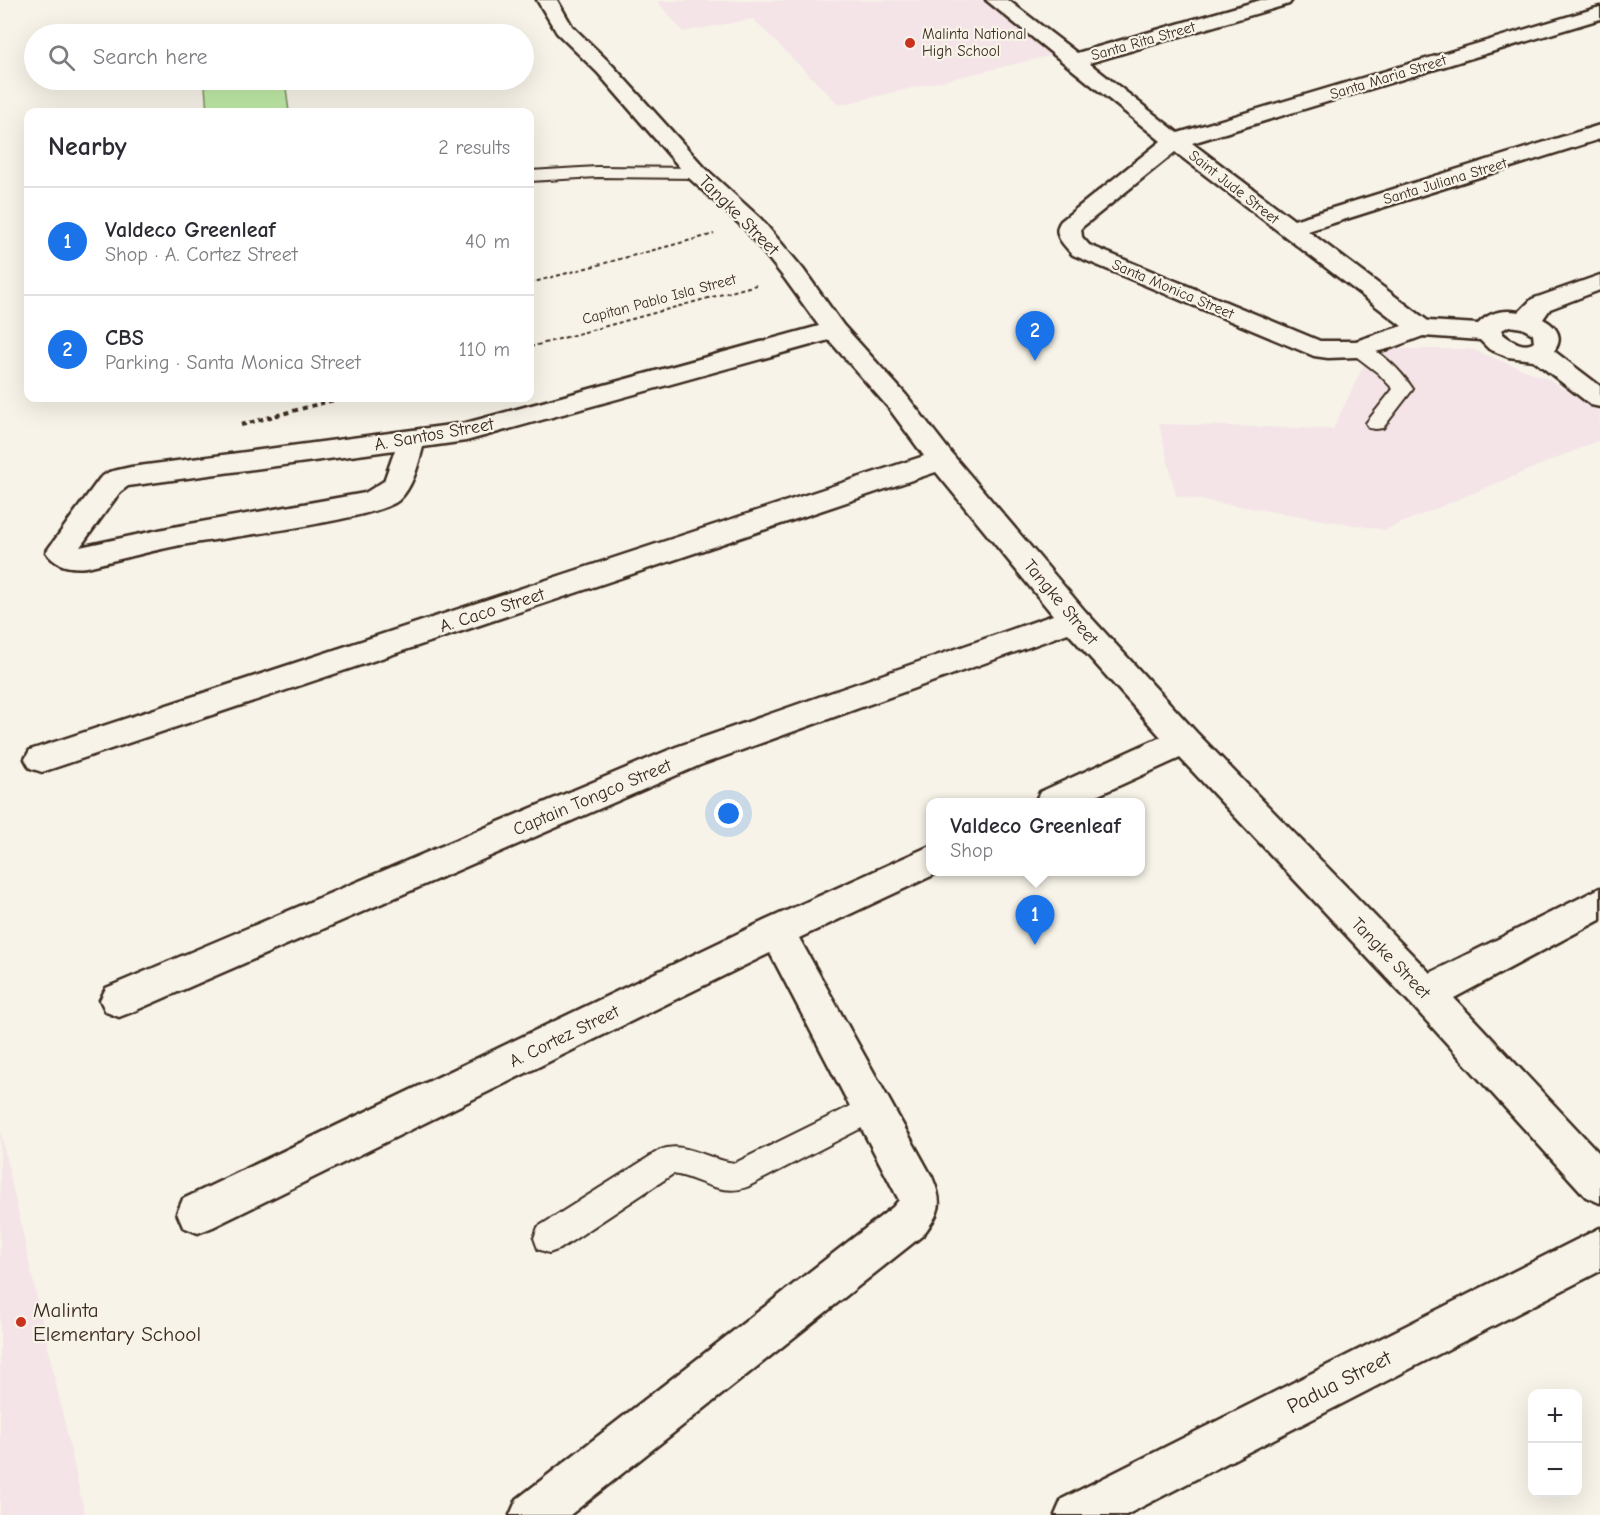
<!DOCTYPE html>
<html lang="en">
<head>
<meta charset="utf-8">
<style>
	body { margin:0; font-family:"Comic Neue",sans-serif; background:#f7f7f7; color:#2b2b33 }
	.controls { position:absolute; right:18px; bottom:18px; display:grid; overflow:hidden; border-radius:12px; box-shadow:0 6px 24px #0002 }
	.controls button { width:54px; height:54px; display:grid; place-items:center; padding:0; border:0; border-bottom:2px solid #e1e1e2; background:#fff; color:#2b2b33; font:30px sans-serif }
	.you { position:absolute; left:729px; top:814px; width:21px; height:21px; margin:-15px; border:4px solid #fff; border-radius:50%; background:#1a73e8; box-shadow:0 0 0 9px #1a73e833 }
	.badge { display:grid; place-items:center; width:39px; height:39px; border-radius:50%; background:#1a73e8; color:#fff; font-size:20px; font-weight:700 }
	.pin { position:absolute; translate:-50% -50px; filter:drop-shadow(0 2px 3px #0008) }
	.pin::after { content:''; position:absolute; top:32px; width:21px; height:18px; background:inherit; clip-path:polygon(0 0,100% 0,50% 100%) }
	.popup { position:absolute; left:926px; top:798px; width:219px; height:78px; box-sizing:border-box; display:grid; place-content:center; border-radius:12px; background:#fff; filter:drop-shadow(0 2px 4px #0005); font-size:20px; white-space:nowrap; color:#7c7c81 }
	.popup b { font-size:22px; color:#2b2b33 }
	.popup::after { content:''; position:absolute; left:50%; top:100%; margin-left:-12px; border:12px solid transparent; border-top-color:#fff }
	.list { margin:0; padding:0; list-style:none }
	h2 { display:flex; justify-content:space-between; align-items:center; height:78px; margin:0; padding:0 24px; font-size:26px }
	h2 small { font-size:20px; font-weight:400; color:#7c7c81 }
	.list li { display:grid; grid-template-columns:39px 1fr auto; gap:18px; align-items:center; box-sizing:border-box; height:108px; padding:0 24px; border-top:2px solid #e1e1e2 }
	.list b { display:block; font-size:22px; white-space:nowrap }
	.list p { margin:0; font-size:20px; white-space:nowrap; color:#7c7c81 }
	.list em { font-size:20px; font-style:normal; color:#7c7c81 }
	.icon { flex:none; width:33px; height:33px; fill:none; stroke:currentColor; stroke-width:2; stroke-linecap:round; stroke-linejoin:round }
	.map { position:relative; flex:none; width:1600px; height:1515px; overflow:hidden }
	.search { position:absolute; background:#fff; box-shadow:0 6px 24px #0002; left:24px; top:24px; width:510px; height:66px; display:flex; align-items:center; gap:15px; box-sizing:border-box; padding:0 21px; border-radius:33px; color:#7c7c81; font-size:22px }
	.panel { position:absolute; background:#fff; box-shadow:0 6px 24px #0002; left:24px; top:108px; width:510px; height:294px; border-radius:12px }
	.map>svg:first-child { display:block }
	.built { fill:#f4e4e8 }
	.green { fill:#bfeaa6; stroke:#7d8a62; stroke-width:1.5 }
	.lines { fill:none; stroke-linecap:round; stroke-linejoin:round }
	.service-casing { stroke:#3b2a1e; stroke-width:4 }
	.minor-casing { stroke:#3b2a1e; stroke-width:5 }
	.path-far1 { stroke:#3b2a1e; stroke-width:2; stroke-dasharray:4 3; stroke-linecap:butt }
	.path { stroke:#3b2a1e; stroke-width:4; stroke-dasharray:5 4; stroke-linecap:butt }
	.service { fill:#f7f3e8; fill-rule:evenodd }
	.minor { fill:#f7f3e8; fill-rule:evenodd }
	.poi-dot { fill:#c8321e; stroke:#f7f3e8; stroke-width:2 }
	.labels { text-anchor:middle; stroke-width:4.5; stroke-linejoin:round; paint-order:stroke }
	.far-poi-label { font-size:15px; fill:#3b2a1e; stroke:#f7f3e8; text-anchor:start }
	.far-street-label { font-size:15px; fill:#3b2a1e; stroke:#f7f3e8 }
	.street-label { font-size:18px; fill:#3b2a1e; stroke:#f7f3e8 }
	.near-poi-label { font-size:21px; fill:#3b2a1e; stroke:#f7f3e8; text-anchor:start }
	.near-street-label { font-size:21px; fill:#3b2a1e; stroke:#f7f3e8 }
</style>
</head>
<body>
<div class="map">
<svg width="1600" height="1515" viewBox="0 0 1600 1515">
	<rect width="100%" height="100%" fill="#f7f3e8"/>
	<filter id="ink" filterUnits="userSpaceOnUse"><feTurbulence type="fractalNoise" baseFrequency=".0167" numOctaves="2"/><feDisplacementMap in="SourceGraphic" scale="12" xChannelSelector="R" yChannelSelector="G"/><feConvolveMatrix kernelMatrix="1 2 1 2 8 2 1 2 1" color-interpolation-filters="sRGB"/></filter>
	<g filter="url(#ink)">
		<g class="built">
			<path d="M987 0 1058 54 839 105 753 19 683 32 657 1Z"/>
			<path d="M1391 349H1471L1548 379 1600 412V440L1385 530 1176 496 1159 424 1333 429 1366 360Z"/>
			<path d="M0 1130 85 1515H0Z"/>
		</g>
		<path class="green" d="M257 80H285L289 112H207L205 86Z"/>
		<g class="lines">
			<g class="service-casing">
				<g id="service">
					<path d="M597 167 697 168 705 173 697 178 597 177 530 181V171Z"/>
					<path d="M1360 344C1380 349 1402 372 1413 389L1383 428 1376 429 1369 428 1366 423 1393 389 1378 373 1353 354 1351 350 1353 346Z"/>
					<path d="M873 1095 883 1099 887 1108 883 1117 747 1187C721 1197 699 1178 673 1174L560 1249 549 1253 538 1249 534 1238 538 1227 660 1150C684 1140 710 1161 735 1163Z"/>
				</g>
			</g>
			<g class="minor-casing">
				<g id="minor">
					<path d="M537 0H557L572 26 612 65 705 168 761 219 803 269 843 325 906 395 952 454 1085 611 1196 732 1430 973 1600 888V920L1454 998 1600 1154V1203L1586 1197 1413 1006 1180 758 1083 802H1035L1040 792 1161 737 1068 633 700 765 132 1012 119 1017 106 1012 100 1000 106 988 676 747 1053 615 936 472 54 768 42 772 30 768 25 759 30 750 924 456 888 407 829 340 466 441 423 447C418 465 413 487 399 500 377 520 215 539 176 546 146 552 117 560 87 567 71 569 55 566 46 552L51 545 100 478 109 472 131 467 466 423 819 326 785 279 745 229 689 178 598 73 557 33ZM395 450 384 481 365 493 173 527 80 547 120 492 128 486Z"/>
					<path d="M986 0H1008L1077 53 1261 0H1292L1289 4 1089 63 1178 133 1600 7V19L1192 143 1294 220 1600 125V139L1308 231 1428 321 1478 324C1489 312 1503 309 1519 312L1532 299 1600 275V290L1550 309 1543 319C1557 326 1564 338 1554 351L1600 386V407L1591 405 1533 360 1508 357 1489 349 1480 340 1423 336 1391 348 1356 357 1328 358 1314 356 1073 255C1064 245 1051 234 1061 221L1161 141ZM1175 152 1402 326 1356 341H1320L1089 245 1082 237 1081 228ZM1509 326 1522 328 1533 334 1534 342C1525 349 1511 341 1503 334L1502 330Z"/>
					<path d="M930 846V872H940L799 938 932 1177C944 1205 940 1212 923 1235L570 1515H510L517 1499 893 1207 899 1200 770 953 213 1227 198 1233 183 1227 177 1213 183 1199 764 921Z"/>
					<path d="M1600 1228V1271L1126 1515H1055L1062 1499Z"/>
				</g>
			</g>
			<g class="path-far1">
				<path d="M530 283 714 234"/>
				<path d="M530 347 756 285"/>
			</g>
			<path class="path" d="M241 425 341 398"/>
			<use href="#service" class="service"/>
			<use href="#minor" class="minor"/>
		</g>
	</g>
	<g class="poi-dot">
		<circle cx="910" cy="43" r="6"/>
		<circle cx="21" cy="1322" r="6"/>
	</g>
	<g class="labels">
		<g class="far-poi-label">
			<text x="922" y="39">Malinta National<tspan x="922" dy="17">High School</tspan></text>
		</g>
		<g class="far-street-label">
			<text transform="translate(1143 41) rotate(-16)" y="5">Santa Rita Street</text>
			<text transform="translate(1388 77) rotate(-17)" y="5">Santa Maria Street</text>
			<text transform="translate(1445 181) rotate(-17)" y="5">Santa Juliana Street</text>
			<text transform="translate(1234 187) rotate(38)" y="5">Saint Jude Street</text>
			<text transform="translate(1173 289) rotate(23)" y="5">Santa Monica Street</text>
			<text transform="translate(659 299) rotate(-15)" y="5">Capitan Pablo Isla Street</text>
		</g>
		<g class="street-label">
			<text transform="translate(739 215) rotate(45)" y="6">Tangke Street</text>
			<text transform="translate(434 434) rotate(-10)" y="6">A. Santos Street</text>
			<text transform="translate(1061 602) rotate(50)" y="6">Tangke Street</text>
			<text transform="translate(492 610) rotate(-18)" y="6">A. Caco Street</text>
			<text transform="translate(592 797) rotate(-23)" y="6">Captain Tongco Street</text>
			<text transform="translate(1391 958) rotate(46)" y="6">Tangke Street</text>
			<text transform="translate(564 1036) rotate(-26)" y="6">A. Cortez Street</text>
		</g>
		<g class="near-poi-label">
			<text x="33" y="1317">Malinta<tspan x="33" dy="24">Elementary School</tspan></text>
		</g>
		<g class="near-street-label">
			<text transform="translate(1339 1382) rotate(-27)" y="7">Padua Street</text>
		</g>
	</g>
</svg>
<div class="controls">
<button>+</button>
<button>−</button>
</div>
<div class="you"></div>
<div class="pin badge" style="left:1035px;top:945px">1</div>
<div class="popup"><b>Valdeco Greenleaf</b>Shop</div>
<div class="pin badge" style="left:1035px;top:361px">2</div>
<div class="search"><svg class="icon" aria-label="search" viewBox="0 0 24 24"><circle cx="10" cy="10" r="6"/><path d="M15 15l6 6"/></svg>Search here</div>
<section class="panel">
<h2>Nearby<small>2 results</small></h2>
<ul class="list">
<li><span class="badge">1</span><div><b>Valdeco Greenleaf</b><p>Shop · A. Cortez Street</p></div><em>40 m</em></li>
<li><span class="badge">2</span><div><b>CBS</b><p>Parking · Santa Monica Street</p></div><em>110 m</em></li>
</ul>
</section>
</div>
</body>
</html>
